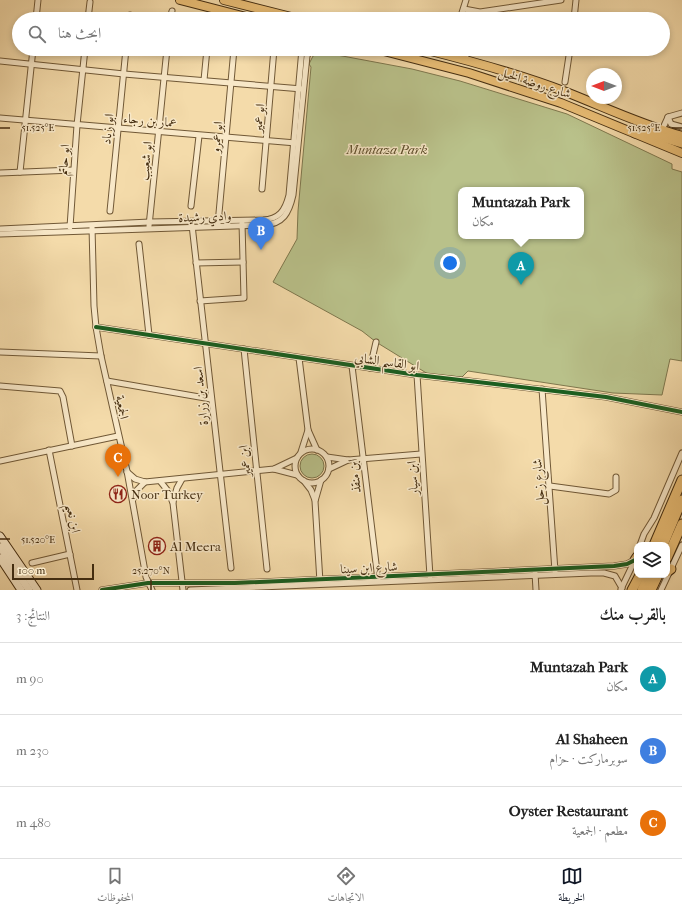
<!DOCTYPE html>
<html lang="ar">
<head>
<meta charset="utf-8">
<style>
	body { margin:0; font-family:"IM FELL French Canon",Amiri,serif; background:#f2f2f2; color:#222; direction:rtl }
	.controls { position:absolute; right:12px; bottom:12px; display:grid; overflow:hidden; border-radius:8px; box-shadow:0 2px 6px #0003 }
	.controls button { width:36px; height:36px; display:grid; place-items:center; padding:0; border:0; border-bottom:1px solid #e0e0e0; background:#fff; color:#222; font:20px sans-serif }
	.compass { position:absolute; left:586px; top:68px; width:36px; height:36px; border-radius:50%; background:#fff; box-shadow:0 2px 6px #0003; rotate:270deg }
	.scale { position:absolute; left:12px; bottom:10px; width:82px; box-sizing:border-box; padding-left:4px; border:2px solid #442d10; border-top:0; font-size:11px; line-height:14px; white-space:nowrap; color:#442d10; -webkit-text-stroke:3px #f8e8c8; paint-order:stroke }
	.you { position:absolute; left:450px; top:263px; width:14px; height:14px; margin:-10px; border:3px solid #fff; border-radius:50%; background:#1a73e8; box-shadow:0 0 0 6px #1a73e833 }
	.badge { display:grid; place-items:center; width:26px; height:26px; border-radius:50%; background:#111827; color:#fff; font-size:13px; font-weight:700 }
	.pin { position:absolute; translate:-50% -33px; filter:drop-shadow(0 1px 2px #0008) }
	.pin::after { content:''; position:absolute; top:21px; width:14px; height:12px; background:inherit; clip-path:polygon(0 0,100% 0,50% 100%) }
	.popup { position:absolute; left:458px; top:187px; width:126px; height:52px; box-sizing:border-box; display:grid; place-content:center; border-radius:8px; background:#fff; filter:drop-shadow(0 1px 3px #0005); font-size:13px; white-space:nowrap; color:#767676 }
	.popup b { font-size:15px; color:#222 }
	.popup::after { content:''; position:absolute; left:50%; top:100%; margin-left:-8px; border:8px solid transparent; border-top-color:#fff }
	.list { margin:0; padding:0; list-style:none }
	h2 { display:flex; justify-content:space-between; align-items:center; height:52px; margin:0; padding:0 16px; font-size:17px }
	h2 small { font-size:13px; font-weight:400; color:#767676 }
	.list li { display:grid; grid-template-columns:26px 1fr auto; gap:12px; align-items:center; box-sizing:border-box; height:72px; padding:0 16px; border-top:1px solid #e0e0e0 }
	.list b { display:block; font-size:15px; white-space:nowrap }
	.list p { margin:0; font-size:13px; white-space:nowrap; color:#767676 }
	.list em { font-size:13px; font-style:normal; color:#767676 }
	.icon { flex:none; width:22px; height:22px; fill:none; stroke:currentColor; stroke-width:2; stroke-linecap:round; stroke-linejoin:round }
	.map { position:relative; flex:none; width:682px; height:590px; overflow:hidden; direction:ltr }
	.search { position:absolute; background:#fff; box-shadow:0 2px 6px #0003; left:12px; right:12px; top:12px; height:44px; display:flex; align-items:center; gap:10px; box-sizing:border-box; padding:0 14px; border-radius:22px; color:#767676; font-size:15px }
	.sheet { height:268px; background:#fff }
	nav { display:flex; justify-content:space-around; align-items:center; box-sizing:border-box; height:56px; border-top:1px solid #e0e0e0; background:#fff; font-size:11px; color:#767676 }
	nav a { display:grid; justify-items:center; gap:2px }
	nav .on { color:#111827 }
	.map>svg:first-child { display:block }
	.green { fill:#b9c18a; stroke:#7e774d; fill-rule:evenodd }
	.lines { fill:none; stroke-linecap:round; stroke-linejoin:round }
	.street-casing { stroke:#705836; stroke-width:7 }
	.secondary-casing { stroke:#442d10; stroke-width:9 }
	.primary-casing { stroke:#442d10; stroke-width:10 }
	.highway-casing { stroke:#442d10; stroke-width:11 }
	.street { stroke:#f8e8c8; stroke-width:5 }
	.secondary { stroke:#f8e8c8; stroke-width:7 }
	.primary { stroke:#eabe75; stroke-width:8 }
	.highway { stroke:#eabe75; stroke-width:9 }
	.cycleway-casing { stroke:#f8e8c8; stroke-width:6 }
	.cycleway { stroke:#1b5e20; stroke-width:4 }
	.ticks { fill:none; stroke:#442d10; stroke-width:1.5 }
	.labels { text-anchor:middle; stroke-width:3; stroke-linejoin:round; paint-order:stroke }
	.street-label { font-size:13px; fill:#442d10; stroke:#f8e8c8 }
	.park-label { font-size:13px; font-style:italic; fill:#5b4b28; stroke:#f8e8c8 }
	.poi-label { font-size:13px; fill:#442d10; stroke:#f8e8c8; text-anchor:start }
	.ticks-label { font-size:10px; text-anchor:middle; fill:#442d10; stroke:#f8e8c8; stroke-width:3; stroke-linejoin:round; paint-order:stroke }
</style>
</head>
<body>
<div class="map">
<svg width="682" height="590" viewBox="0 0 682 590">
	<rect width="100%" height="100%" fill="#f4dbaa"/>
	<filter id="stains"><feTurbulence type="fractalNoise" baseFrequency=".005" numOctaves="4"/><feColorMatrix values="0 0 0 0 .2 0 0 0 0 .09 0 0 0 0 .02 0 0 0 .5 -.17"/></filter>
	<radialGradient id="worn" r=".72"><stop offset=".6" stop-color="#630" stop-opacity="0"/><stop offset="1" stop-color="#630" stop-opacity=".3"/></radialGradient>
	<g class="green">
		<path d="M321 52 412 69 460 81 567 114 672 164V169L682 172V361L670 359 662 395 613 393 468 371 462 377 428 374 376 342 362 331 273 282 297 239 298 211 311 67 309 64 313 56ZM461 190H581V236H461Z"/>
		<circle cx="312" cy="466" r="12"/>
	</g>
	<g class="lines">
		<g class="street-casing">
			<g id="street">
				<path d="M464 9 480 12 561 0"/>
				<path d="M36 19 38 0"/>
				<path d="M88 19 90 2"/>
				<path d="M130 19V15"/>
				<path d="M170 19 172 11"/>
				<path d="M460 19 466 0"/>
				<path d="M574 19 576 0"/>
				<path d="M458 49 467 59"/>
				<path d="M0 61 124 74 302 89"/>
				<path d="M204 80 207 49"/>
				<path d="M565 82 570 49"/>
				<path d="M668 117 671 124 682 127"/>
				<path d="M0 118 296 143"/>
				<path d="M662 130 668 117 682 113"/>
				<path d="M20 172 33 49"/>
				<path d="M0 173 73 170"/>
				<path d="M262 189 274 49"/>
				<path d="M191 206 199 136"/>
				<path d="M110 211 126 49"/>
				<path d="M218 224 234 49"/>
				<path d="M192 225 231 568"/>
				<path d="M149 226 167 49"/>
				<path d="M70 227 77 125 85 49"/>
				<path d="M92 227 94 306 96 327 101 356 127 471 146 577 152 590"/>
				<path d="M0 229 150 222 263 220C279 219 285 211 289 195L302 49"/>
				<path d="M0 234 264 225C283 224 289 213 293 195L307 56 311 49"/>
				<path d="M139 244 149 335"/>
				<path d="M196 263 243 262"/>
				<path d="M200 301 244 298 242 223"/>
				<path d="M96 327 417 375 606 397 682 412"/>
				<path d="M244 349 267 569"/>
				<path d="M0 352 101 356"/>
				<path d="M299 358 308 430 317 450"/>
				<path d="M352 366 378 580"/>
				<path d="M370 368 376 342"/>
				<path d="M417 375 430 576"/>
				<path d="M107 381 211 399"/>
				<path d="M0 386 60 391 63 397 72 446"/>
				<path d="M542 389 555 571"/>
				<circle cx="312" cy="466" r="17"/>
				<path d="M49 450 77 590"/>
				<path d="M301 452 308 430"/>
				<path d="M327 457 348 460 421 454"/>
				<path d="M0 461 118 436"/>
				<path d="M274 469 297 475"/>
				<path d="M329 469 348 460"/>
				<path d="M127 472 135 479 145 482 274 469 297 458"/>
				<path d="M160 481 168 491 173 503 183 590"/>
				<path d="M304 481 311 490 315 500"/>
				<path d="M550 486 609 494 616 490V477"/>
				<path d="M133 499 137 490 145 482"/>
				<path d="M173 502 177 488 182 479"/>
				<path d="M640 545 644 534 654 518 682 453"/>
				<path d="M32 563 70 554"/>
				<path d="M535 573 536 590"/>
				<path d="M320 582 315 501 321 480"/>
				<path d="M621 589 635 560"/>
				<path d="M102 590 148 583H235L614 566 627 564 635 560"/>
				<path d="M190 590 591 573H604L615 576 622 588"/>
				<path d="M661 590 682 545"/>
			</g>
		</g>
		<g class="secondary-casing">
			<g id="secondary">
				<path d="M0 536 37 590"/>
				<path d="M0 547 29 590"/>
				<path d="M0 558 21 590"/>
			</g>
		</g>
		<g class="primary-casing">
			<g id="primary">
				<path d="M180 0 254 19"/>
				<path d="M224 0 299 19"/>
				<path d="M376 49 469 73 561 103 682 153"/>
				<path d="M423 49C471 61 520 74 566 92 604 107 642 125 682 136"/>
			</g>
		</g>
		<g class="highway-casing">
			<g id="highway">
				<path d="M635 133 652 134 682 143"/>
				<path d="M654 545 682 480"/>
				<path d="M663 545 682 500"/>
				<path d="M667 558 682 524"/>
				<path d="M635 560 637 557"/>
				<path d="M667 572 671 569"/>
				<path d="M632 590 640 575"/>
				<path d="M642 590 649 575"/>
				<path d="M651 590 658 575"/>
			</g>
		</g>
		<use href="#street" class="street"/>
		<use href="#secondary" class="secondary"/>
		<use href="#primary" class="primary"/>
		<use href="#highway" class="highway"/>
		<g class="cycleway-casing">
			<g id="cycleway">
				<path d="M96 327 417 375 606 397 682 412"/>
				<path d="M102 590 148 583H235L614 566 627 564 635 560"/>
			</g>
		</g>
		<use href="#cycleway" class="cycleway"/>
	</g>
	<path class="ticks" d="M0 128H10M672 128H682M0 539H10M151 580V590"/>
	<defs>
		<g id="restaurant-ring" transform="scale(0.9)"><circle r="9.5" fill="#f8e8c8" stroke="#8f2418" stroke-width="1.5"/><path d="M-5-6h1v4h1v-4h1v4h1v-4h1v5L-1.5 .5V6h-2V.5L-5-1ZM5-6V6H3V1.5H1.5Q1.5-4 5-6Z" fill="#8f2418"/></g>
		<g id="building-ring" transform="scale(0.9)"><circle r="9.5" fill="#f8e8c8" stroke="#8f2418" stroke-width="1.5"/><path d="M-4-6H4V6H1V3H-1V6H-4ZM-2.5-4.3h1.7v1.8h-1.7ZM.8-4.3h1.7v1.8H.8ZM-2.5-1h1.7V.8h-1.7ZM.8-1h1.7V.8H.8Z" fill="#8f2418"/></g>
	</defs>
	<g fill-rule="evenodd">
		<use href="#restaurant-ring" x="118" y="494"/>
		<use href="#building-ring" x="157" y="546"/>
	</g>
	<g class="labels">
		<g class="street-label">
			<text transform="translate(535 82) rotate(18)" y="5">شارع روضة الخيل</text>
			<text transform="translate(258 118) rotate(-84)" y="5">ابو عمير</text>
			<text transform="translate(150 120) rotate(5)" y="5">عمار بن رجاء</text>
			<text transform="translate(107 129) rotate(-84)" y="5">ابو زياد</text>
			<text transform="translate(216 137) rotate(-84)" y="5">ابو عمرو</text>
			<text transform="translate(63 160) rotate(-86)" y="5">ابو حاتم</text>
			<text transform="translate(145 161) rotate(-84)" y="5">ابو شعيب</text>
			<text transform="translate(205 216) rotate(-2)" y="5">وادي رشيدة</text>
			<text transform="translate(387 361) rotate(8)" y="5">ابو القاسم الشابي</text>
			<text transform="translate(200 396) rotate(-96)" y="5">اسعد بن زرارة</text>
			<text transform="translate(123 407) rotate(79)" y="5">الجمعية</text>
			<text transform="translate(244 461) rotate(-96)" y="5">ابن عمير</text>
			<text transform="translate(354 476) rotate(-97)" y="5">ابن منقذ</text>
			<text transform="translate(412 478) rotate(-94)" y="5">ابن سيار</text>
			<text transform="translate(538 482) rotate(-94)" y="5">شارع زحل</text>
			<text transform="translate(74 518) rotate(78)" y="5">ابن نعيم</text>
			<text transform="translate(369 567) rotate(-3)" y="5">شارع ابن سينا</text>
		</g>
		<g class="park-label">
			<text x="387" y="154">Muntaza Park</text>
		</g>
		<g class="poi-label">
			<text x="131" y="499">Noor Turkey</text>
			<text x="170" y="551">Al Meera</text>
		</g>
	</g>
	<g class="ticks-label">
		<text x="644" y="131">51.525°E</text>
		<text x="38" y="131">51.525°E</text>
		<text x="38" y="543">51.520°E</text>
		<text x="151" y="574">25.270°N</text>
	</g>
	<rect width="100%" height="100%" filter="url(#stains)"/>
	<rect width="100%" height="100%" fill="url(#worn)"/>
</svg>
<div class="controls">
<button><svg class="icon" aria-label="layers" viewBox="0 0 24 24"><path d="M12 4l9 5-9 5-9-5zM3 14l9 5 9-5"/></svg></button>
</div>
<svg class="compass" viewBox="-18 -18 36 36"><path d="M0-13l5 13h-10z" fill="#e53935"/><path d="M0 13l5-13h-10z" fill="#767676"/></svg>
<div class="scale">100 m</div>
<div class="you"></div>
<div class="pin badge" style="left:521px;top:285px;background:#0f9aa8">A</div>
<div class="popup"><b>Muntazah Park</b>مكان</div>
<div class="pin badge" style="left:261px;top:250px;background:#3f7fe0">B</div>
<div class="pin badge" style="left:118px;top:477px;background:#e8710a">C</div>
<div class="search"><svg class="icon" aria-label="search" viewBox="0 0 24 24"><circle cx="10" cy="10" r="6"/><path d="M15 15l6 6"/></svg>ابحث هنا</div>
</div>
<section class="sheet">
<h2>بالقرب منك<small>النتائج: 3</small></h2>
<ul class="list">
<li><span class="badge" style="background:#0f9aa8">A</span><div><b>Muntazah Park</b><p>مكان</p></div><em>90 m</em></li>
<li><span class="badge" style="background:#3f7fe0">B</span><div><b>Al Shaheen</b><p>سوبرماركت · حزام</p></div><em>230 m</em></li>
<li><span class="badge" style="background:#e8710a">C</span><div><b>Oyster Restaurant</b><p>مطعم · الجمعية</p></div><em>480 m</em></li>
</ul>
</section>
<nav>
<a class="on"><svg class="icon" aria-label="map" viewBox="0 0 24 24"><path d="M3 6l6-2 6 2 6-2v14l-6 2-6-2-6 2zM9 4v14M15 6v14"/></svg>الخريطة</a>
<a><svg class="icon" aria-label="directions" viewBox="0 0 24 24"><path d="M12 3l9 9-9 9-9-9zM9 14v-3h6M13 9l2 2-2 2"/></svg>الاتجاهات</a>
<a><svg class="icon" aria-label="saved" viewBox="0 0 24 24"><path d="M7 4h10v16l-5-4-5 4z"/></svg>المحفوظات</a>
</nav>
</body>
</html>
